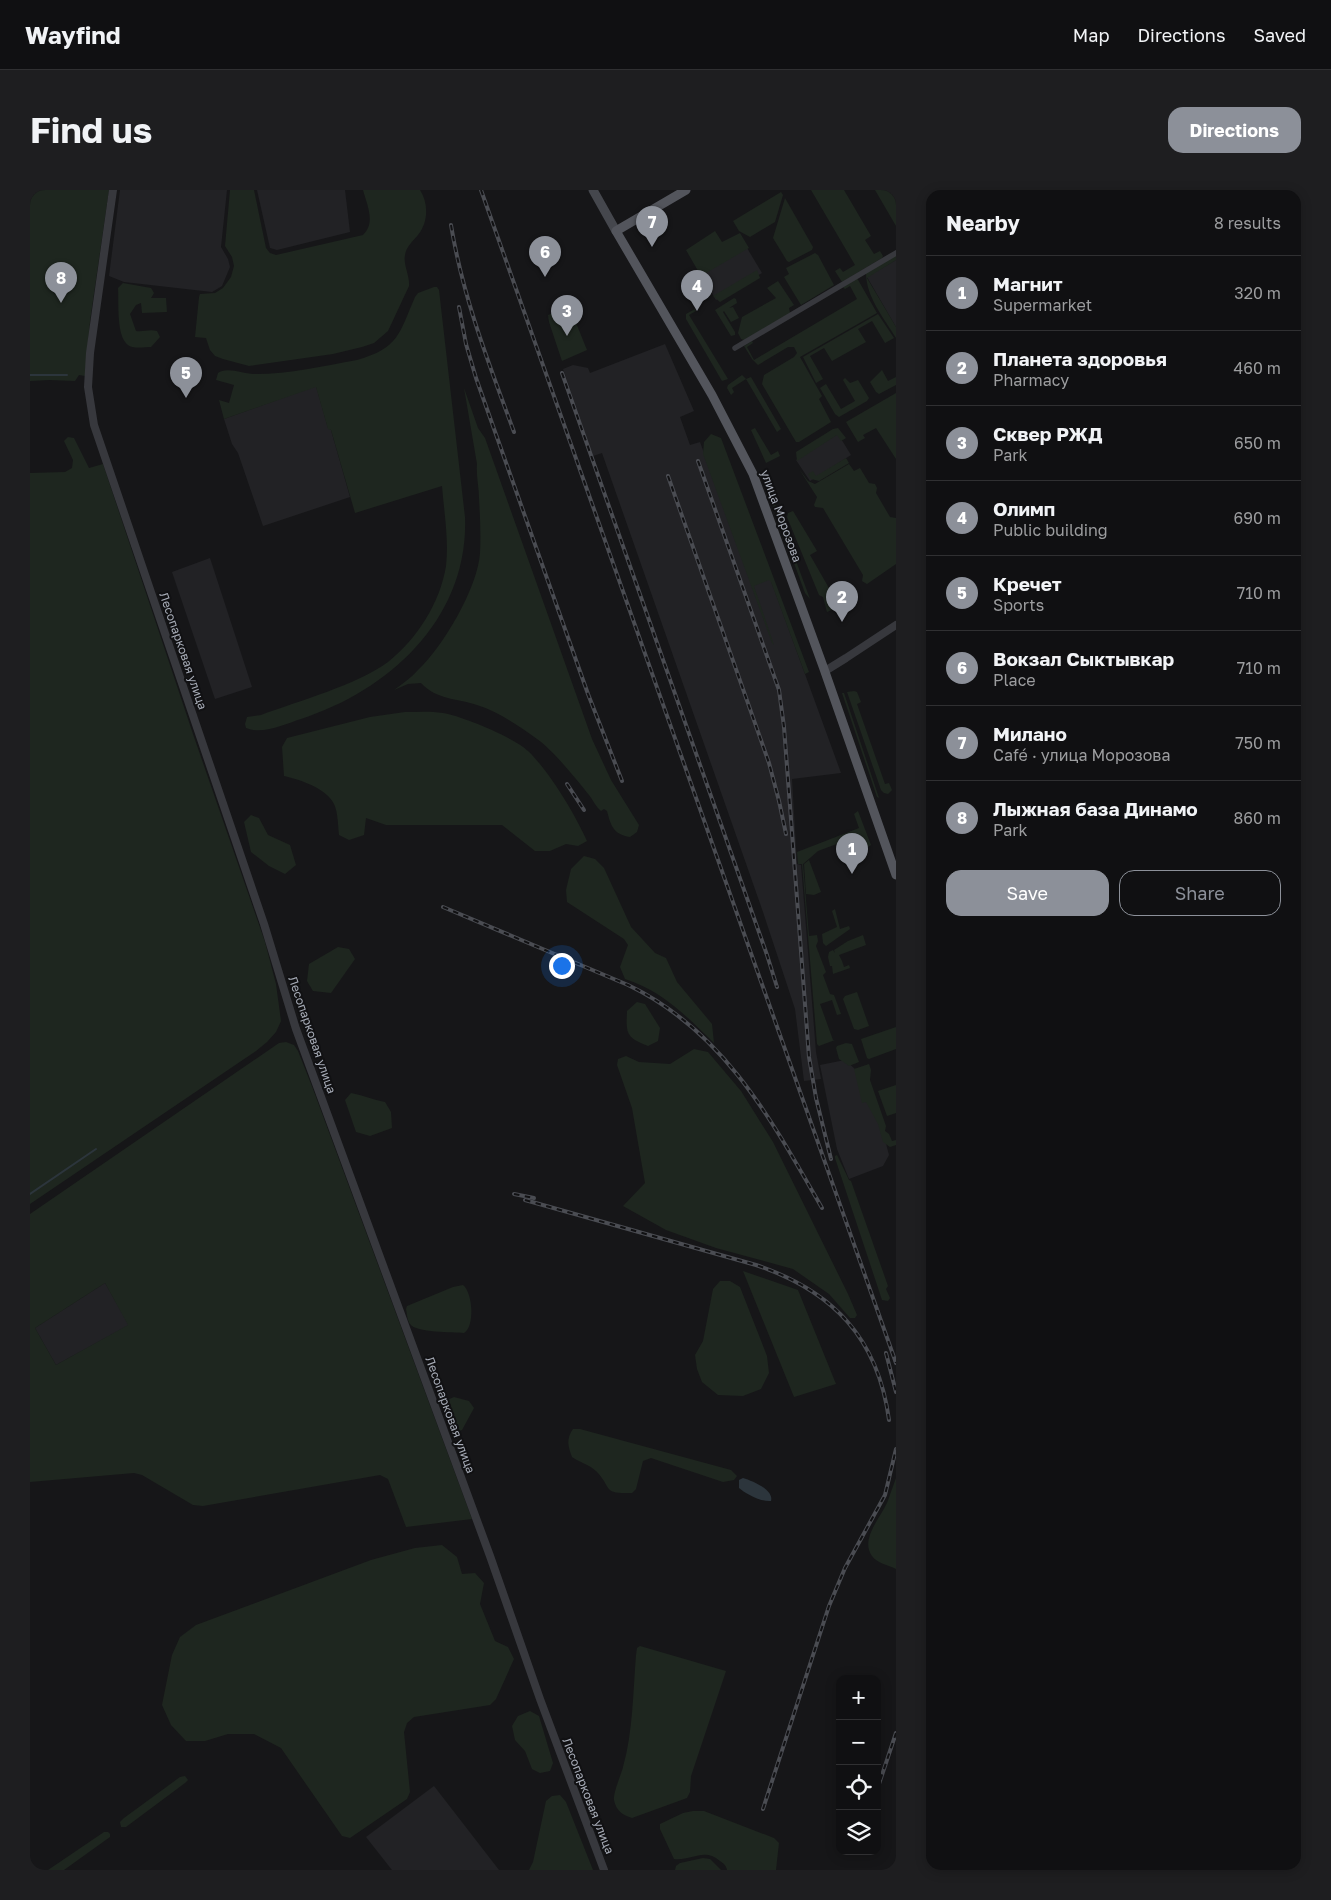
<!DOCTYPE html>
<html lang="en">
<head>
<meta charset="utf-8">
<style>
	body { margin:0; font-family:"Golos Text",sans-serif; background:#1e1e20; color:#f1f3f6 }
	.controls { position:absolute; right:15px; bottom:15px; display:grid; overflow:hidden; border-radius:10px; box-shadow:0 2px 12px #0003 }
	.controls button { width:45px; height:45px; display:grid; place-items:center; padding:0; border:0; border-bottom:1px solid #303032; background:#101012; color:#f1f3f6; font:25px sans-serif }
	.you { position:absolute; left:531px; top:775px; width:18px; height:18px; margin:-12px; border:4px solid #fff; border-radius:50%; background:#1a73e8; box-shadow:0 0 0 8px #1a73e833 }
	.badge { display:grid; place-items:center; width:32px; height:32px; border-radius:50%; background:#8c9099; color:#fff; font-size:16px; font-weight:700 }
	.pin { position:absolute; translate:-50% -41px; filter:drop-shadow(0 1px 2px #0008) }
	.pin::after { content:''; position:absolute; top:26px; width:18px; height:15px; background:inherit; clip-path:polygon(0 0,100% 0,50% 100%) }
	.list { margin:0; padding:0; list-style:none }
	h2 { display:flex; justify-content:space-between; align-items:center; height:65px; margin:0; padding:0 20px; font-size:21px }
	h2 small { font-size:16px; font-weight:400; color:#9c9d9f }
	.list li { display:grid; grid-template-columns:32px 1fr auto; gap:15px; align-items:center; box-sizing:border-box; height:75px; padding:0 20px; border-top:1px solid #303032 }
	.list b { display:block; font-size:19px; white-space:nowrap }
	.list p { margin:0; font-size:16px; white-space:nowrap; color:#9c9d9f }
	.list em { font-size:16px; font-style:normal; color:#9c9d9f }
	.actions { display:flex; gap:10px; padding:15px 20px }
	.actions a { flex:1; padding:11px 0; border:1px solid #8c9099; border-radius:15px; text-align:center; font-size:18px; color:#8c9099 }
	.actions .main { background:#8c9099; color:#fff }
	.icon { flex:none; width:28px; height:28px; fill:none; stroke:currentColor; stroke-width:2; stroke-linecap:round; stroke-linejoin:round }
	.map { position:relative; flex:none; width:866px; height:1680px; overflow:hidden; border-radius:15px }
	header { display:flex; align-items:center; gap:30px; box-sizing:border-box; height:70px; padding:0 25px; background:#101012; border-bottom:1px solid #303032 }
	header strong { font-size:24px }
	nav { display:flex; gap:28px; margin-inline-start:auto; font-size:18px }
	.intro { display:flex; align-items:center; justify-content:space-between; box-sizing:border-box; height:120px; padding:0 30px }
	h1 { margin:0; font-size:35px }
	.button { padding:12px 22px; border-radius:15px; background:#8c9099; color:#fff; font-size:18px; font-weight:700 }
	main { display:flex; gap:30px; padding:0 30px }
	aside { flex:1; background:#101012; border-radius:15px; box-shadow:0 2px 12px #0003 }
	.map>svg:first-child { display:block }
	.built { fill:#222225 }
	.green { fill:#1e261f; fill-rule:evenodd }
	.water { fill:#2c353c }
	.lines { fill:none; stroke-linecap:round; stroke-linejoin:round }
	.stream { stroke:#2c353c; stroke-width:2 }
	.minor { stroke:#37383d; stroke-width:5.5 }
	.tertiary { stroke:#37383d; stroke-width:8 }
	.secondary { stroke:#45474d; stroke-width:9 }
	.primary { stroke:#53555c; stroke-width:9 }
	.rail-casing { stroke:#4a4c52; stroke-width:4 }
	.rail { stroke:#111113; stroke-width:2; stroke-dasharray:5.5; stroke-linecap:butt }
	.labels { text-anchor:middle; stroke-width:4; stroke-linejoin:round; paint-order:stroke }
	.street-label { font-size:12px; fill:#a8adb8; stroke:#111113 }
</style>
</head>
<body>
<header>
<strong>Wayfind</strong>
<nav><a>Map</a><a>Directions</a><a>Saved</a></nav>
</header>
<div class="intro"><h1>Find us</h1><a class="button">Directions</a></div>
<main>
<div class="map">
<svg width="866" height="1680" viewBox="0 0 866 1680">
	<rect width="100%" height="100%" fill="#161618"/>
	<g class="built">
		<path d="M90 0H197L191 57 198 69 200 77 192 96 182 102 94 92 79 86Z"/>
		<path d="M227 0H315L320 42 247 60 240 58Z"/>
		<path d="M717 58 732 83 686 110 671 85Z"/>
		<path d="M866 70V137L837 87Z"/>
		<path d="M635 154 664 221 650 227 660 255 670 252 722 394 740 388 811 583 762 589 767 674 771 675 786 862 791 889 774 891 765 819 733 722 572 263 563 266 533 179 543 175 558 178 560 183Z"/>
		<path d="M286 196 298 238 301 240 320 307 233 336 208 263 202 254 194 229Z"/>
		<path d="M808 244 821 265 780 291 766 270Z"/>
		<path d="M180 368 222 497 185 509 142 382Z"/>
		<path d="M815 870 826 880 850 931 859 965 853 976 819 989 807 959 790 875Z"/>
		<path d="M75 1093 99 1135 26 1175 5 1138Z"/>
		<path d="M404 1596 469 1680H362L336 1647Z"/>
	</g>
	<g class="green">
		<path d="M0 0H79L60 131 55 186 49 185 45 191 19 190 0 191Z"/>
		<path d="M200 0H224L236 58 240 63 246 65 333 45C346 33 337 15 333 0H390C399 14 398 33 388 45 383 51 376 57 375 65 373 75 380 86 379 96L358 141 344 153 332 157 303 164 219 176 193 169 185 166 180 160 176 148 165 147 169 107 170 104 185 103 193 98 201 87 204 76 202 67 195 56Z"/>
		<path d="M781 0H814L841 46 835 50 844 64 850 61 853 66 852 68 812 92 805 81 810 78 813 82 825 75Z"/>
		<path d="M845 0H866V36Z"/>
		<path d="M751 2 753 5 745 32 720 47 709 41 703 31Z"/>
		<path d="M755 8 783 57 782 60 759 72 757 71 743 48Z"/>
		<path d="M685 41 692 52 710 43 719 58 671 86 656 60Z"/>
		<path d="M785 63 788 65 804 95 771 115 754 87 759 84 756 78Z"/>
		<path d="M866 65V70L837 88 866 137V148C854 128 836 107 836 83Z"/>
		<path d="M727 80 730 88 690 112 683 106Z"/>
		<path d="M827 88 847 123 770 167 792 206 789 209 801 232 769 252H766L732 194 734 185 764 167 767 163 764 157H758L728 175 722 169 714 156 722 151 723 153 717 157 724 170 827 109 820 96 815 99 813 97Z"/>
		<path d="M748 91 764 115 759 118 760 123 714 150 711 149 708 143 712 127 746 108 737 98Z"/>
		<path d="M93 93 121 98 124 103 121 108H136L137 122 112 123 111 113 106 115 100 124 106 141C114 142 119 139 127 141L130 147 121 157C115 157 102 159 98 155 86 146 89 113 88 98Z"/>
		<path d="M404 97H407L409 100 435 327C439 427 361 500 271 529 255 534 233 545 216 538L215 534 217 527 231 525C268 511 327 495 358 472 387 449 410 413 416 376 419 350 414 322 412 296L325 323 301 240 298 239 286 197 194 229 189 210 199 213 204 195 186 190 188 183C196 176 214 184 226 184 259 184 294 176 327 170 369 158 369 144 385 107L388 103Z"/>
		<path d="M704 108 706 109 707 113 699 118 703 117 709 128 701 132 694 121 693 122 705 142V145L701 146 685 120Z"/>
		<path d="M538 117 540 118 557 160 532 171 519 132 518 125Z"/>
		<path d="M665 119 666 121 659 125 698 189 692 191 656 129V124Z"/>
		<path d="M848 124 864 148 855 153 842 131 828 139 836 152 802 171 794 158 780 166 793 189 786 193 773 167Z"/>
		<path d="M852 180 858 191 866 187V195L849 204 846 202 840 192Z"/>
		<path d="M712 185 716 189 721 187 751 239 747 242 716 189 702 198 704 202 701 205 697 198 698 195Z"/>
		<path d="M815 188 820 193 828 190 839 208 837 211 809 227 805 224 790 198 796 194 811 219 825 211 813 190Z"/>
		<path d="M434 198 448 238 455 248 562 549 581 590 609 635 607 642 600 647C583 644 581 636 577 621L574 619 571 621C566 617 563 610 559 605 547 590 522 559 507 549 489 536 469 522 447 515 426 508 407 510 391 493L378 494 364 500C372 494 381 488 388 480 413 457 448 397 450 363 451 345 450 326 449 308 449 297 446 286 447 274Z"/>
		<path d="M866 203V269L846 238 833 245 835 248 828 252 816 232Z"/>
		<path d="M725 238 741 265 748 261 750 266 736 273 721 240Z"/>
		<path d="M808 238 816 248 811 251 807 245 767 271 766 262 803 239Z"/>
		<path d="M681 244 691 248 779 482 775 484 741 392 739 390 724 396 744 455 742 453 673 264 674 252Z"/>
		<path d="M38 247 44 248 59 278 73 274 164 547 235 752 246 794 251 831 246 842 237 852 226 861 0 1014V283L35 282 42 278 43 270 34 251Z"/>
		<path d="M816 268 819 273 789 291 781 289 778 284 783 281 786 286Z"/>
		<path d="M819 274 824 281 830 278 839 293 845 294 847 298 846 303 860 327 866 328V374L837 394 832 391 833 385 793 318 785 317 784 315 787 307 769 279 778 291 785 294Z"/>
		<path d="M733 281 780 409 775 403 732 286Z"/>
		<path d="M763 321 787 361 780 365 811 419 808 420 806 418 797 422 793 407 789 405 757 327 758 323Z"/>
		<path d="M824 501 827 502 831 512 827 514 855 594 859 593 862 600 858 604 854 603 851 600 817 502Z"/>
		<path d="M812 503H814L849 608 847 607Z"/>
		<path d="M375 522C387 522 401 521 413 523 432 526 485 548 498 561 519 581 545 624 557 651L548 656 536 654 520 661H505L472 635H356L336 628 334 645 319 650 309 645C308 636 308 622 304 614 296 598 271 590 254 586L252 557 257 548 340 527Z"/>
		<path d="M828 621 841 655 838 657 835 655 831 645 788 661 773 674 779 746 787 745 788 751 786 756 796 782 793 785 800 804 804 805 811 824 807 825 802 810 790 814 803 850H805L789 856 787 854 772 674H768L767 662 829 638 824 624Z"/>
		<path d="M221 625 229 628 238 645 260 655 266 675 255 684 239 676 221 662 214 632Z"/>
		<path d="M554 666 565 669 574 678 601 737 625 763 636 768 647 792 682 834 684 853C655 825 634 802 595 789L590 777 598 755 594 749 537 712 536 700 541 679Z"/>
		<path d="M779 670 791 702 784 705 776 704 774 674Z"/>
		<path d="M805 719 810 739 819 736 820 739 796 756 793 753 792 744 807 737 802 721Z"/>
		<path d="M833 745 836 755 809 765 812 771 808 773 812 771 814 777 819 775 820 778 803 784 802 776H800L798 767 799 762 803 760 805 763 804 760 818 751Z"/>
		<path d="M308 757 319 759 325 769 301 803 283 801 277 791 279 774Z"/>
		<path d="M827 802 839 836 828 840 824 839 813 809 815 806Z"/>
		<path d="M607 812 615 814 630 838 628 851 618 856C596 847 596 844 597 821Z"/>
		<path d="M866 837V859L839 869 837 868 831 849Z"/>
		<path d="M256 852 264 855 268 861 283 899 442 1329 376 1337 358 1289 350 1285 173 1316 163 1315 112 1285 104 1283 0 1292V1024L249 853ZM75 1093 98 1135 26 1175 5 1138Z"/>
		<path d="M816 853 822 854 829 872 819 876 809 869 806 858 807 856Z"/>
		<path d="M664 859 678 862 711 901 743 952 818 1104 827 1125 825 1128H820L799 1104 763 1079 686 1058 636 1040 593 1016 615 993 602 918 587 875 588 869 596 866 609 872 640 874Z"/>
		<path d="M839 874 841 880 840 890 856 936 855 941 859 944 862 951 866 950V955L860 957 853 952 848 934 836 912 832 913 824 879Z"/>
		<path d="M866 895V923L857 926 848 901Z"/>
		<path d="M321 903C333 905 343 910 355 912L361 922 362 938 340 946 326 942 315 910Z"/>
		<path d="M807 965 819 990 821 991 858 1096 856 1099 860 1108 858 1111 852 1110 805 968V966Z"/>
		<path d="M713 1081 768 1100 806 1194 764 1207Z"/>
		<path d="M690 1091H700L710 1097 737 1166 739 1183 731 1199 713 1206 688 1205 672 1192 667 1179 665 1165 673 1151 683 1099Z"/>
		<path d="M433 1095C443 1103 445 1137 434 1143 423 1142 386 1143 380 1134 377 1130 377 1123 376 1119L377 1116 423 1097Z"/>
		<path d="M424 1207 439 1211 444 1218 432 1240 427 1242C420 1238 412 1219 415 1211Z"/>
		<path d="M543 1239H550L701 1280 707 1286 704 1290 693 1292 621 1268 613 1271 606 1299 602 1303C571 1304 583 1298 566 1281 560 1275 549 1272 542 1267 538 1256 536 1249 543 1239Z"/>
		<path d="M866 1288V1379C858 1375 847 1373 842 1366 830 1350 850 1328 857 1313 860 1305 863 1296 866 1288Z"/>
		<path d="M412 1355 427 1367 432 1384 445 1383 454 1393 450 1414 465 1451 478 1457 484 1469 466 1509 460 1515 384 1527 377 1533 374 1542 380 1602 377 1609 320 1648 312 1646 251 1558 224 1544H198L175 1551H156L141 1535 132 1515 142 1465 150 1447 166 1435 341 1370 385 1358Z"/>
		<path d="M610 1456 696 1481 661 1586 660 1602 657 1608 602 1628C593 1625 586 1621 584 1610 583 1603 591 1585 593 1577 603 1542 603 1502 606 1465L607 1458Z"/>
		<path d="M500 1521 509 1526 523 1573 520 1581 510 1583 502 1579 495 1561 485 1550 482 1536 488 1526Z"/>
		<path d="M155 1586 158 1590 155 1593 96 1637H91L90 1632 94 1628 150 1587Z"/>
		<path d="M530 1605 536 1612 563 1680H499L503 1672 516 1611 522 1606Z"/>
		<path d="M663 1621H674L744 1648 749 1653 746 1680H697C696 1675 694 1674 690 1671 674 1657 662 1671 644 1669L630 1639V1634L653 1623Z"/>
		<path d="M74 1642H78L80 1644V1647L34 1680H18Z"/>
		<path d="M673 1668 680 1669 691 1680H645L646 1676 650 1673Z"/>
	</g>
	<path class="water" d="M713 1288C723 1291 744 1300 741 1311 731 1312 716 1304 709 1298V1290Z"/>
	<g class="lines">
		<g class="stream">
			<path d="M0 185H37"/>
			<path d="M0 1004 66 959"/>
		</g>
		<path class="minor" d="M705 158 866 63"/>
		<g class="tertiary">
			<path d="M83 0 60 163 58 197 64 235 234 734 266 839 460 1366 510 1509 574 1680"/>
			<path d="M795 481 816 468 866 435"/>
		</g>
		<path class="secondary" d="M563 0 586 41"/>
		<path class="primary" d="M656 0 586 41 682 205 723 284 794 479 866 685"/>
		<g class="rail-casing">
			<g id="rail">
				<path d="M451 0 866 1173"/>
				<path d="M421 35C433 108 459 174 484 242"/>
				<path d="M429 117 436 154 446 188 558 504 592 591"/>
				<path d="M532 183 737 765 747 797"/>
				<path d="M668 271 749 500 754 537 779 867 786 908 801 969"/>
				<path d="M638 286 739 573 749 611 756 644"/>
				<path d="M537 594 554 620"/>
				<path d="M413 717 598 795C694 841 741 929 792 1018"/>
				<path d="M484 1004 504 1008"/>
				<path d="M495 1010 726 1075C803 1101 848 1148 859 1230"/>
				<path d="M856 1163 866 1202"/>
				<path d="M847 1600 866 1543"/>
				<path d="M733 1619 799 1416 815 1378 855 1305 866 1259"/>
			</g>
		</g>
		<use href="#rail" class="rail"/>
	</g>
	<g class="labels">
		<g class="street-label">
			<text transform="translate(751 326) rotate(70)" y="4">улица Морозова</text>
			<text transform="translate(153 461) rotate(71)" y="4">Лесопарковая улица</text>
			<text transform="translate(282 845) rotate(71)" y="4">Лесопарковая улица</text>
			<text transform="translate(420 1225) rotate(70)" y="4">Лесопарковая улица</text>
			<text transform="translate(558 1606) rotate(69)" y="4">Лесопарковая улица</text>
		</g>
	</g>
</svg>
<div class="controls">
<button>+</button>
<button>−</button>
<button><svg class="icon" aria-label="locate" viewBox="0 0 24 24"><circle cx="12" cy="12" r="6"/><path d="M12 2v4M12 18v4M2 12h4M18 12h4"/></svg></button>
<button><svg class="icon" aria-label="layers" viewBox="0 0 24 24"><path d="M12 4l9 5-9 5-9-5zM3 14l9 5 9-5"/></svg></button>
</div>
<div class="you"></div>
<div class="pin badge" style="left:822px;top:684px">1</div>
<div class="pin badge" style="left:812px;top:432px">2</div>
<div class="pin badge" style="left:537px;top:146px">3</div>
<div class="pin badge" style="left:667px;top:121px">4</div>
<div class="pin badge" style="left:156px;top:208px">5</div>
<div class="pin badge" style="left:515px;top:87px">6</div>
<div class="pin badge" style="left:622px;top:57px">7</div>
<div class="pin badge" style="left:31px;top:113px">8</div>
</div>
<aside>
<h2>Nearby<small>8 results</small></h2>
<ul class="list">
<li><span class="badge">1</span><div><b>Магнит</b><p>Supermarket</p></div><em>320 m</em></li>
<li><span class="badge">2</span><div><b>Планета здоровья</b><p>Pharmacy</p></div><em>460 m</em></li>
<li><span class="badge">3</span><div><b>Сквер РЖД</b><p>Park</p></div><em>650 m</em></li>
<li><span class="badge">4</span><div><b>Олимп</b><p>Public building</p></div><em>690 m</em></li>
<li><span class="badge">5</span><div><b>Кречет</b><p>Sports</p></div><em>710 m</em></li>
<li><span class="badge">6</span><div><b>Вокзал Сыктывкар</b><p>Place</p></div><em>710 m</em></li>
<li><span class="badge">7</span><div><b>Милано</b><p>Café · улица Морозова</p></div><em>750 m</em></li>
<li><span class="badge">8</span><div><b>Лыжная база Динамо</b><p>Park</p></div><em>860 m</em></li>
</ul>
<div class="actions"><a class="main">Save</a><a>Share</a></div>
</aside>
</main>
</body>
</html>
